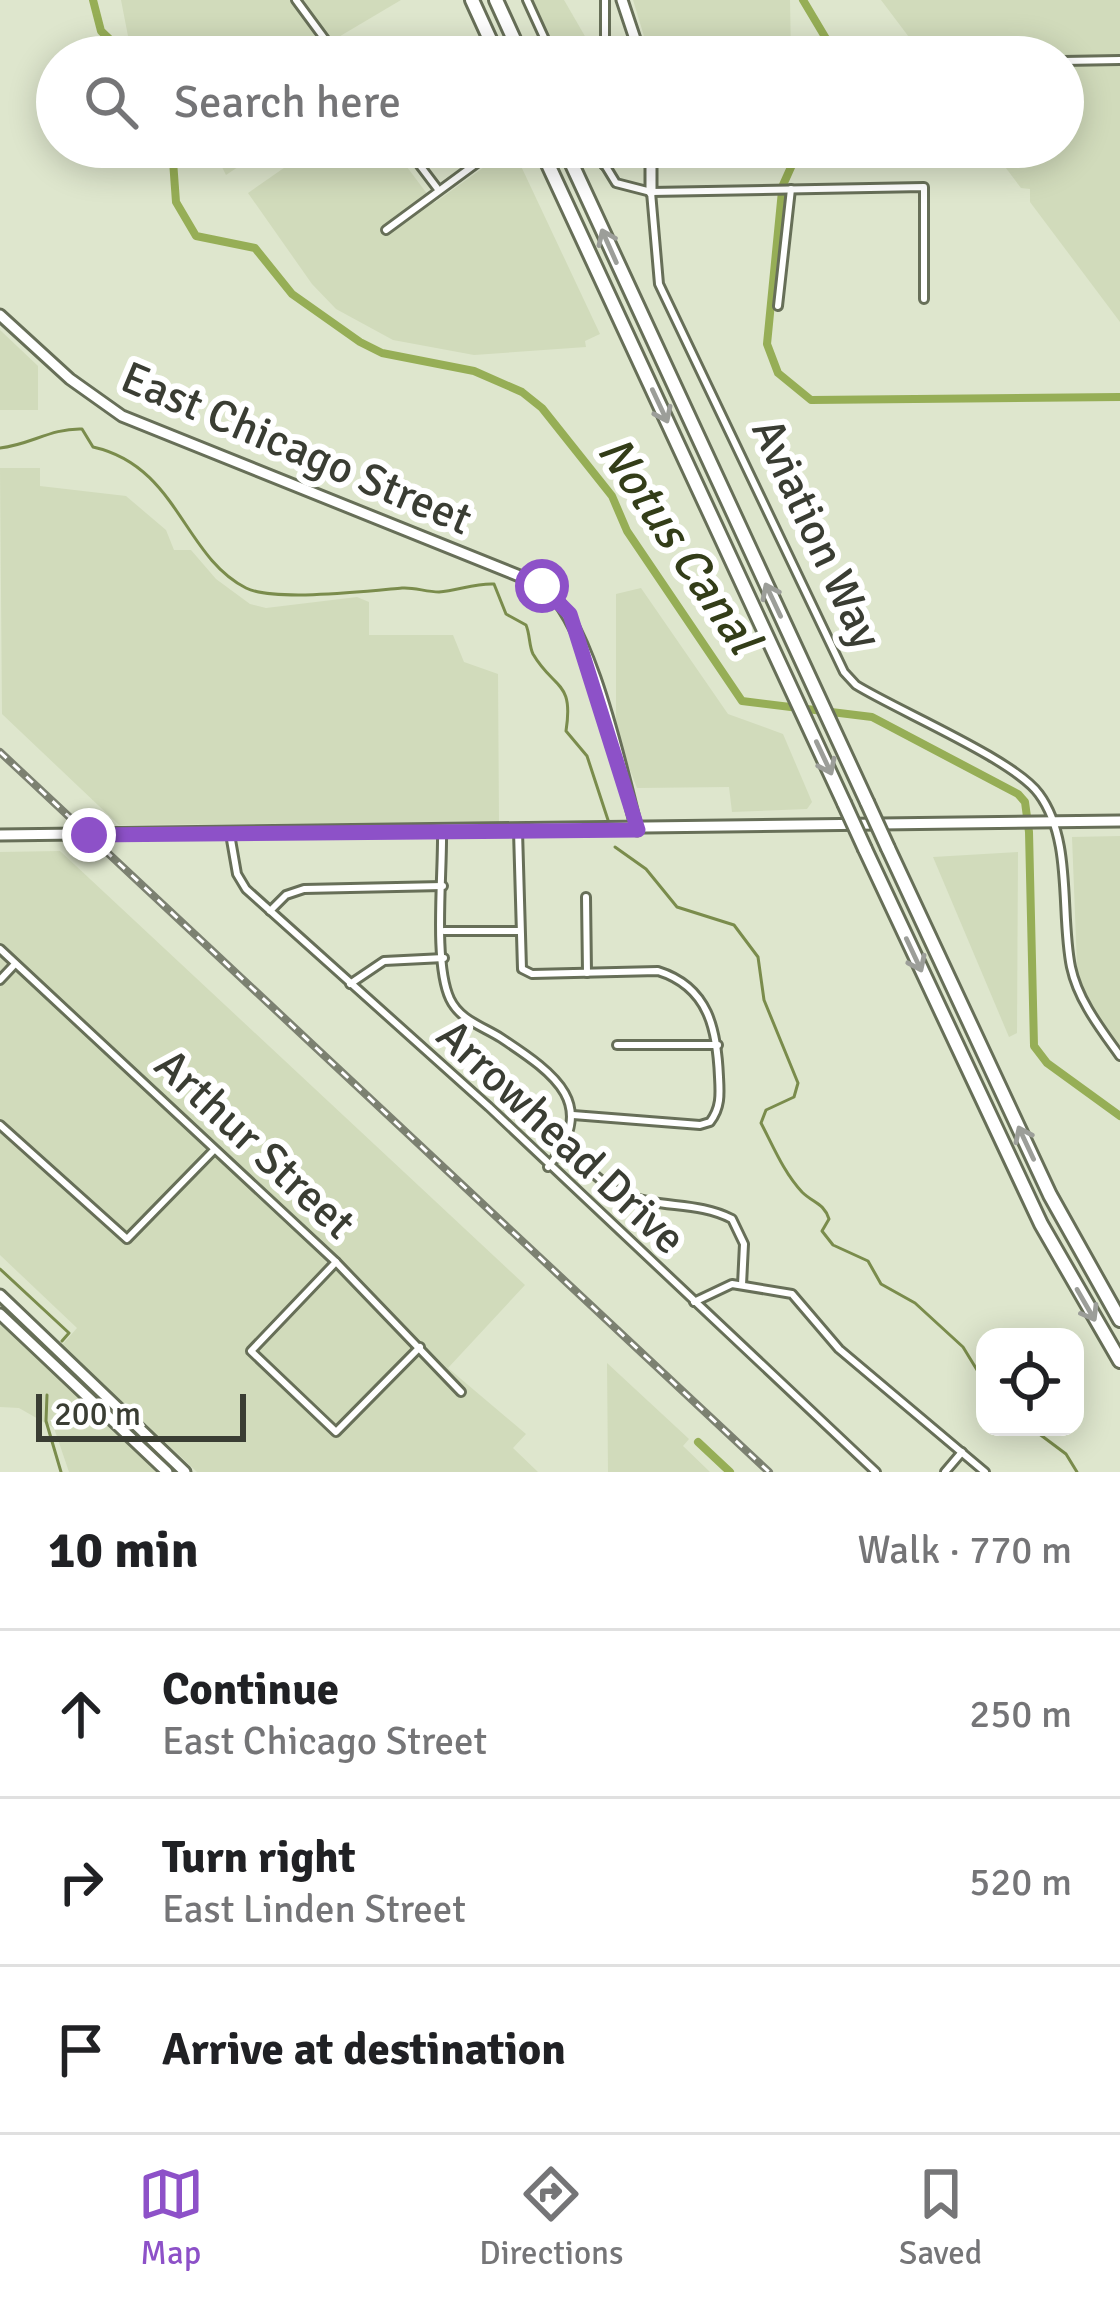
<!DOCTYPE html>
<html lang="en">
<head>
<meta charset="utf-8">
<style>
	body { margin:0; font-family:Signika,sans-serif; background:#f2f2f2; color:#202124 }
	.controls { position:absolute; right:36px; bottom:36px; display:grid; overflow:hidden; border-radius:24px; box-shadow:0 6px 30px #0003 }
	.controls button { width:108px; height:108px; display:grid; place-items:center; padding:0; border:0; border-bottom:3px solid #e0e0e0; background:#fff; color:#202124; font:60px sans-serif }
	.scale { position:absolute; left:36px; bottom:30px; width:210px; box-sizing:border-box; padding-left:12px; border:6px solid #3a3d33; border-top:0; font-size:33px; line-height:42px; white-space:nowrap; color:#3a3d33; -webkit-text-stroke:9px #fff; paint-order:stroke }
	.stop { position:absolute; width:36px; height:36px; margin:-27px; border:9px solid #8d51c8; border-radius:50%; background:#fff }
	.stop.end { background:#8d51c8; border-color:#fff; box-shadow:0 3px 12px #0008 }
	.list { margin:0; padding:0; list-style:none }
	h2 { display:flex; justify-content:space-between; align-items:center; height:156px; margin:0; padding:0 48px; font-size:51px }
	h2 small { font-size:39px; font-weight:400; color:#757577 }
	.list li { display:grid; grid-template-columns:78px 1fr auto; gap:36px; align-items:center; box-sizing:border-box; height:168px; padding:0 48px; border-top:3px solid #e0e0e0 }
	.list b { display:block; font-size:45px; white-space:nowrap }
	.list p { margin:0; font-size:39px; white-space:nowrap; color:#757577 }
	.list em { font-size:39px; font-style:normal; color:#757577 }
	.icon { flex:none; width:66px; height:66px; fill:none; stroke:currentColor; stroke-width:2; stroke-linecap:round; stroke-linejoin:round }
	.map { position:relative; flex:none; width:1120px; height:1472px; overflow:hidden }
	.search { position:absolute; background:#fff; box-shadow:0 6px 30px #0003; left:36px; right:36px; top:36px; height:132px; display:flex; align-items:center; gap:30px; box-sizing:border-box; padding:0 42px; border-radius:66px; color:#757577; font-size:45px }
	.sheet { height:660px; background:#fff }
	nav { display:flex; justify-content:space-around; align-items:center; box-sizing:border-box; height:168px; border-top:3px solid #e0e0e0; background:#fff; font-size:33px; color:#757577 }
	nav a { display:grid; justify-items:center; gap:6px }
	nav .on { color:#8d51c8 }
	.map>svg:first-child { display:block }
	.built { fill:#d1dbbb }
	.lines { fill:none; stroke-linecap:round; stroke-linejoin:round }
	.stream { stroke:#7a8c4c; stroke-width:3 }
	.canal { stroke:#96ae56; stroke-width:8 }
	.street-casing { stroke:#676f58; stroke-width:12 }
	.secondary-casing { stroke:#676f58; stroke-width:15 }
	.primary-casing { stroke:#676f58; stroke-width:15 }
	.highway-casing { stroke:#676f58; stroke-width:18 }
	.street { stroke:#fff; stroke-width:6 }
	.secondary { stroke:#fff; stroke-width:9 }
	.primary { stroke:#fff; stroke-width:9 }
	.highway { stroke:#fff; stroke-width:12 }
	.rail-casing { stroke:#7c8171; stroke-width:8 }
	.rail { stroke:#fff; stroke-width:3; stroke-dasharray:9; stroke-linecap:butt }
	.highway-bridge-casing { stroke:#676f58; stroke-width:18; stroke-linecap:butt }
	.highway-bridge { stroke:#fff; stroke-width:12 }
	.oneway { stroke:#9c9e99 }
	.route { stroke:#8d51c8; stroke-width:15 }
	.labels { text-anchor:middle; stroke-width:12; stroke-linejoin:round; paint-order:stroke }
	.street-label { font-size:45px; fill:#3a3d33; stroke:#fff }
	.water-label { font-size:48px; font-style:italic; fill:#333d18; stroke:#fff }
</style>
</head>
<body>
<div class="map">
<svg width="1120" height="1472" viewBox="0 0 1120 1472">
	<rect width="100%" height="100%" fill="#dee6cd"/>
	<g class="built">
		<path d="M121 0H401L320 48 325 57H150L128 36Z"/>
		<path d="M531 0H564L597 57H557Z"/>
		<path d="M633 0H790L791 57H658L657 46H647Z"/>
		<path d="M881 0H1120V322L1030 202V189L1021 188 990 147H1063V57H924Z"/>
		<path d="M212 147H268L226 175Z"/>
		<path d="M314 147H392L434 203 512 147 600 334 585 341 586 347 474 355 393 340 336 309 312 284 248 193Z"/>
		<path d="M0 330 38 366V410H0Z"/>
		<path d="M0 468H40V486L126 496 166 530 174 550H191L216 579 250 604 266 608 357 597 369 602V635H453L464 662 498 674 499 822 119 825 2 714Z"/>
		<path d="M641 588 728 714 783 734 812 802 807 809 732 812 729 787 637 788 616 733V594Z"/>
		<path d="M1120 836V1055L1078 991 1072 837Z"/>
		<path d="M60 851 525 1285 448 1368 526 1434 513 1448 538 1472H197L62 1345 77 1328 0 1255V852Z"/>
		<path d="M1018 852 1017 1033 1009 1037 933 857Z"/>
		<path d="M0 1322 134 1451 156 1472H69L54 1428 19 1408 0 1407Z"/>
		<path d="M607 1363 689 1439 683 1446 710 1472H608Z"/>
	</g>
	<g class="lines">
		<g class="stream">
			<path d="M0 448C30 445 51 428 82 429L93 447C178 466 183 556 246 588 274 602 369 591 402 588 414 587 426 592 439 592 457 591 475 583 494 584L506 614 526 625C530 634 529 646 533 654 554 690 574 680 566 731L587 756 608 820"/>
			<path d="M615 847 646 869 677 907 734 925 758 957 764 1000 798 1083 794 1097 766 1110 761 1123C773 1146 784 1173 802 1192 813 1203 824 1203 829 1219L822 1231 833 1245 868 1261 881 1284 915 1303 963 1347 985 1383"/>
			<path d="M0 1269 69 1333 62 1341"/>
			<path d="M47 1395 46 1421 61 1472"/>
			<path d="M1030 1427 1066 1454 1077 1472"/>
		</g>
		<g class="canal">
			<path d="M93 0 101 31 128 57"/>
			<path d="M803 0 837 57"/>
			<path d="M172 147 176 202 196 236 255 248 292 294 360 342 382 353 474 371 522 392 542 408 612 496 627 531 742 701 872 717 1018 794 1025 802 1029 832 1034 1046 1047 1063 1120 1116"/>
			<path d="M783 185 800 147"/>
			<path d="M782 191 767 344 778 373 811 400 1120 397"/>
			<path d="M698 1442 730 1472"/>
		</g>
		<g class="street-casing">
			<g id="street">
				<path d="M296 0 338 57"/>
				<path d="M527 0 553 57"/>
				<path d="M605 0V57"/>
				<path d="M1063 61 1120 60"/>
				<path d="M406 147 437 188"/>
				<path d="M594 147 616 183 651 192 924 187V299"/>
				<path d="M604 165 605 147"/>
				<path d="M651 192 659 284 844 672 856 685C898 711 1015 760 1039 794 1073 840 1060 913 1071 967 1078 1000 1100 1028 1120 1056"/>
				<path d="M386 230 496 149"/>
				<path d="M778 306 791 189"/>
				<path d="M442 831C443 873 433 963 450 999 460 1020 482 1026 501 1038 557 1075 599 1105 548 1167"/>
				<path d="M518 831 522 969 532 974 658 971C709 987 717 1030 719 1077 720 1094 721 1108 710 1122L700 1125 573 1115"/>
				<path d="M230 834 237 874 246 889 489 1107 876 1472"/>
				<path d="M586 897 587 973"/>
				<path d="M270 911 286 895 304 889 443 886"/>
				<path d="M444 931H518"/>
				<path d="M0 949 336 1262 461 1392"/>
				<path d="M0 980 15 964"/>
				<path d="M350 984 384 961 444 958"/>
				<path d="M617 1045H718"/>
				<path d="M0 1125 127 1239 213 1151"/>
				<path d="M565 1146C584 1164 602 1186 627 1195 661 1209 697 1201 732 1219L744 1244 742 1285"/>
				<path d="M336 1262 251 1351 336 1432 420 1347"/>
				<path d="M694 1302 732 1284 792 1294 839 1349 985 1472"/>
				<path d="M945 1472 962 1452"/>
			</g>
		</g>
		<g class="secondary-casing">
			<g id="secondary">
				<path d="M622 0 641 57"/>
				<path d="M651 147V192"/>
				<path d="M0 315 70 379 122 416 542 585C590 619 621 769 637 830"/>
				<path d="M0 835 1120 821"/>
			</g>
		</g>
		<g class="primary-casing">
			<g id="primary">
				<path d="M0 1295 185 1472"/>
				<path d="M0 1314 167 1472"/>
			</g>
		</g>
		<g class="highway-casing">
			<g id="highway">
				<path d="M472 0 498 57"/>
				<path d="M496 0 522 57"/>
				<path d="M540 147 844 803"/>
				<path d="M564 147 867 802"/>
				<path d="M888 848 1050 1195 1120 1320"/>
				<path d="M865 849 1041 1224 1120 1361"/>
			</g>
		</g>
		<use href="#street" class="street"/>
		<use href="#secondary" class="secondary"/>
		<use href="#primary" class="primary"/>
		<use href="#highway" class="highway"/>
		<g class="rail-casing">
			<path id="rail" d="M0 752 769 1472"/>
		</g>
		<use href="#rail" class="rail"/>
		<g class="highway-bridge-casing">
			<g id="highway-bridge">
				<path d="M867 802 888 848"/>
				<path d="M844 803 865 849"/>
			</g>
		</g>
		<use href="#highway-bridge" class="highway-bridge"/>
	</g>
	<defs><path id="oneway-shaft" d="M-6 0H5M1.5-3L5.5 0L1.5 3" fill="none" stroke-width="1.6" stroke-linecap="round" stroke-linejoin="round" transform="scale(3)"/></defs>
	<g class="oneway">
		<use href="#oneway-shaft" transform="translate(609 246) rotate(-114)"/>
		<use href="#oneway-shaft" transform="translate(660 406) rotate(65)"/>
		<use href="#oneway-shaft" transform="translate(773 600) rotate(-115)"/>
		<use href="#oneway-shaft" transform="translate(824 758) rotate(65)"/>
		<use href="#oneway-shaft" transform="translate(914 955) rotate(65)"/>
		<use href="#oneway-shaft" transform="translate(1026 1143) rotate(-115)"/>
		<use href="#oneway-shaft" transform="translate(1086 1305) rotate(60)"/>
	</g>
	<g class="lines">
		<path class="route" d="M89 835 638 830 570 614 542 586"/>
	</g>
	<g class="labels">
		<g class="street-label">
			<text transform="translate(297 447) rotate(23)" y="16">East Chicago Street</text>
			<text transform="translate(818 533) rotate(65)" y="16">Aviation Way</text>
			<text transform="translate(562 1136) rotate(43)" y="16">Arrowhead Drive</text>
			<text transform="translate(256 1143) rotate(43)" y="16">Arthur Street</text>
		</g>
		<g class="water-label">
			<text transform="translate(680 544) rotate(56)" y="17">Notus Canal</text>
		</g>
	</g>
</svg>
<div class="controls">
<button><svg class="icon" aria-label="locate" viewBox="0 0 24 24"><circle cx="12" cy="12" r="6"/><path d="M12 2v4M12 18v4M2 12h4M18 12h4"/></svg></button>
</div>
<div class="scale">200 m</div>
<div class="stop" style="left:542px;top:586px"></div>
<div class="stop end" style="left:89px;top:835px"></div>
<div class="search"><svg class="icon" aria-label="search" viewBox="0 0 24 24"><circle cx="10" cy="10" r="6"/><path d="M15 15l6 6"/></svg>Search here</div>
</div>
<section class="sheet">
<h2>10 min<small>Walk · 770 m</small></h2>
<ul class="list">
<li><svg class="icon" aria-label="ahead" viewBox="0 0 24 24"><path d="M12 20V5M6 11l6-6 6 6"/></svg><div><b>Continue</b><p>East Chicago Street</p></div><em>250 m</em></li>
<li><svg class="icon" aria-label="right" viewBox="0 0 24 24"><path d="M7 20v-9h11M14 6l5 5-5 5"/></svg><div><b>Turn right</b><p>East Linden Street</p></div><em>520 m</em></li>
<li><svg class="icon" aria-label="arrive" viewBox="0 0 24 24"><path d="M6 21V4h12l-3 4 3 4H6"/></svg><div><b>Arrive at destination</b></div></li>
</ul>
</section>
<nav>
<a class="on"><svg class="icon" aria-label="map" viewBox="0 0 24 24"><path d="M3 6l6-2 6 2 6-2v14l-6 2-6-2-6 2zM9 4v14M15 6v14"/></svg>Map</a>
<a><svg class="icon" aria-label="directions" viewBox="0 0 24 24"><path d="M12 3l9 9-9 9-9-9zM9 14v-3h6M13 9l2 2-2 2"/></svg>Directions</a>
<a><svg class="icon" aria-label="saved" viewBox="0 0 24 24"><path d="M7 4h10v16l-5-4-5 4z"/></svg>Saved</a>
</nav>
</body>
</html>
